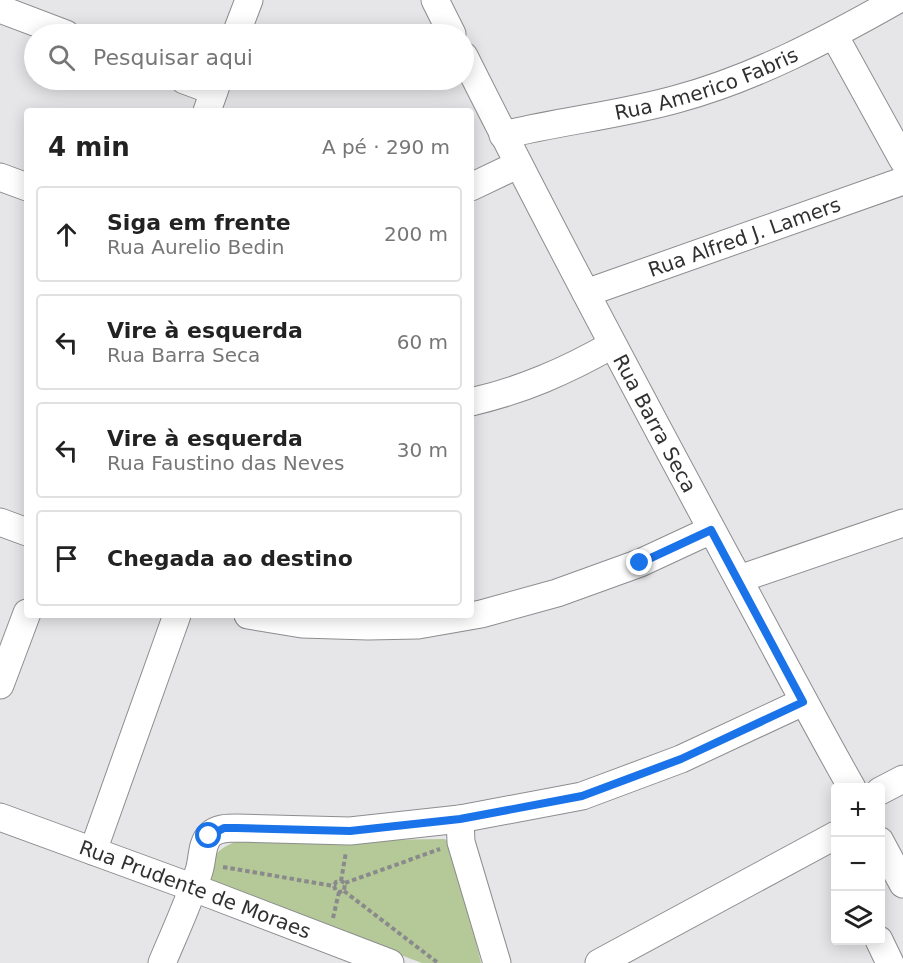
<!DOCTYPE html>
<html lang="pt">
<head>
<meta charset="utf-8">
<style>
	body { margin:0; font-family:"DejaVu Sans",sans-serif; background:#f6f6f6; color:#222 }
	.controls { position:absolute; right:18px; bottom:18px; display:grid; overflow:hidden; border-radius:6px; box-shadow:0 3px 15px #0003 }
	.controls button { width:54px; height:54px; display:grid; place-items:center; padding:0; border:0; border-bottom:2px solid #e0e0e0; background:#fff; color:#222; font:30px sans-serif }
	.stop { position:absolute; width:18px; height:18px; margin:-14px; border:4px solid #1a73e8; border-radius:50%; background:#fff }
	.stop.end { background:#1a73e8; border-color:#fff; box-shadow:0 2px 6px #0008 }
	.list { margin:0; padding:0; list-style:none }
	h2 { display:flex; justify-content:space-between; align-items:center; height:78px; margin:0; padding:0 24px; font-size:26px }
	h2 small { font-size:20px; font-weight:400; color:#767676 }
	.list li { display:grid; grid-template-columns:39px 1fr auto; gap:18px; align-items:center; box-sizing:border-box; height:96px; margin:0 12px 12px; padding:0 12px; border:2px solid #e0e0e0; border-radius:6px }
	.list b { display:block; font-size:22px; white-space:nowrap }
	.list p { margin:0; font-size:20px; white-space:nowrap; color:#767676 }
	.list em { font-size:20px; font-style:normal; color:#767676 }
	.icon { flex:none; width:33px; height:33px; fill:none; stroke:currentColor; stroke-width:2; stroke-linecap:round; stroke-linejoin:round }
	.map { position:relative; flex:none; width:903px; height:963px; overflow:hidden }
	.search { position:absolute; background:#fff; box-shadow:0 3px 15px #0003; left:24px; top:24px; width:450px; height:66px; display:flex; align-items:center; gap:15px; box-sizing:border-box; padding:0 21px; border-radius:33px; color:#767676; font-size:22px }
	.panel { position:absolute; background:#fff; box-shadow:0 3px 15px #0003; left:24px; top:108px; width:450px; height:510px; border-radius:6px }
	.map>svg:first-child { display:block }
	.green { fill:#b5c897 }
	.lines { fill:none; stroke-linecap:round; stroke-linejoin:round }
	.minor-casing { stroke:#8c8d8f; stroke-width:29 }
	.path { stroke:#8a8a8c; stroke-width:4; stroke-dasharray:4.5 3; stroke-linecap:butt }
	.minor { stroke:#fff; stroke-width:27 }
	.route { stroke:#1a73e8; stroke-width:8 }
	.labels { text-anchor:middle; stroke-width:6; stroke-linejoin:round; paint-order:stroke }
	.street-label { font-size:20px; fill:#303031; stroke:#fff }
</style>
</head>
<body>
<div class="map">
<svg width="903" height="963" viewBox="0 0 903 963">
	<rect width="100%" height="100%" fill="#e6e6e9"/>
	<path class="green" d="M444 839 451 842 454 848 481 963H422L214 885C203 864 216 849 235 842Z"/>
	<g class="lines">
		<g class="minor-casing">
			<g id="minor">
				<path d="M435 0 452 34"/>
				<path d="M0 9 66 34"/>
				<path d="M236 34 249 0"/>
				<path d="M834 35 903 160"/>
				<path id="s1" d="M464 56C552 232 645 406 739 580 776 649 813 719 852 788"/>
				<path d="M184 80 214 91"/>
				<path d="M207 111 218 80"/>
				<path id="s2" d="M503 135C561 121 620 115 677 99 755 78 828 39 897 0"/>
				<path d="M0 177 27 187"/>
				<path d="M471 187 517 165"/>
				<path id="s3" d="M586 293 903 181"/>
				<path d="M471 402C523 390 566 371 612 345"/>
				<path d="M0 522 27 532"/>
				<path d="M739 579 903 523"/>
				<path d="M248 615 302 624 368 626 418 625 481 614 557 593 640 563 711 530"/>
				<path d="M0 685 27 613"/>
				<path d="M880 791 903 779"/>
				<path id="s4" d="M0 817 194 888 390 963"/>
				<path d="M460 819 461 842 497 963"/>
				<path d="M880 841 903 884"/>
				<path d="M93 851 177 615"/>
				<path d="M879 940 890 963"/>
				<path d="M162 963C175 932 189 902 199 871 203 859 201 844 210 835 217 828 228 828 237 828L350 831 460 819 582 796 681 759 803 702"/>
				<path d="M599 963 836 835"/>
			</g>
		</g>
		<g class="path">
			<path d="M223 867 334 886 336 891 339 892 344 891 345 883 341 881 336 882 334 886"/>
			<path d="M341 881 346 852"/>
			<path d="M345 883 440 849"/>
			<path d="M344 891 438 963"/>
			<path d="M333 918 339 892"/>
		</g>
		<use href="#minor" class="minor"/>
	</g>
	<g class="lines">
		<path class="route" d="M209 836 224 828H237L350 831 460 819 582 796 681 759 803 702 711 530 640 563"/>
	</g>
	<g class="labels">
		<g class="street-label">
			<text dy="7" stroke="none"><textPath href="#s2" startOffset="210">Rua Americo Fabris</textPath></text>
			<text dy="7" stroke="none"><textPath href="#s3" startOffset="168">Rua Alfred J. Lamers</textPath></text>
			<text dy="7" stroke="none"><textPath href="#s1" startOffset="414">Rua Barra Seca</textPath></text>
			<text dy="7" stroke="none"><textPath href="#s4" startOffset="208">Rua Prudente de Moraes</textPath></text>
		</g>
	</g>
</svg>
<div class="controls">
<button>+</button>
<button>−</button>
<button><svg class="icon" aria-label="layers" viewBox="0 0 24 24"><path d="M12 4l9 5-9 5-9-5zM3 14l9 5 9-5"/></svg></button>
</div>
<div class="stop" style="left:209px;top:836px"></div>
<div class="stop end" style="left:640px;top:563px"></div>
<div class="search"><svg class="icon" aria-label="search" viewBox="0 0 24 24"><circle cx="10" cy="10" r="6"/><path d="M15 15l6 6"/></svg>Pesquisar aqui</div>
<section class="panel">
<h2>4 min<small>A pé · 290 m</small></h2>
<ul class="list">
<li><svg class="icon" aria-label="ahead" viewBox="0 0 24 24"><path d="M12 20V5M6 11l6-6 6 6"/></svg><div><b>Siga em frente</b><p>Rua Aurelio Bedin</p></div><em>200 m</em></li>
<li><svg class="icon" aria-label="left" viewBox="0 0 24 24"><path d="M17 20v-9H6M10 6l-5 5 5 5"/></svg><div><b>Vire à esquerda</b><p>Rua Barra Seca</p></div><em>60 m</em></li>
<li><svg class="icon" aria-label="left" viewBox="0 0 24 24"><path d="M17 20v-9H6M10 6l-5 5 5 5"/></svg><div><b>Vire à esquerda</b><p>Rua Faustino das Neves</p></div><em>30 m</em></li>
<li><svg class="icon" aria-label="arrive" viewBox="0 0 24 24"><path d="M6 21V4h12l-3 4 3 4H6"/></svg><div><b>Chegada ao destino</b></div></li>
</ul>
</section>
</div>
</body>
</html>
